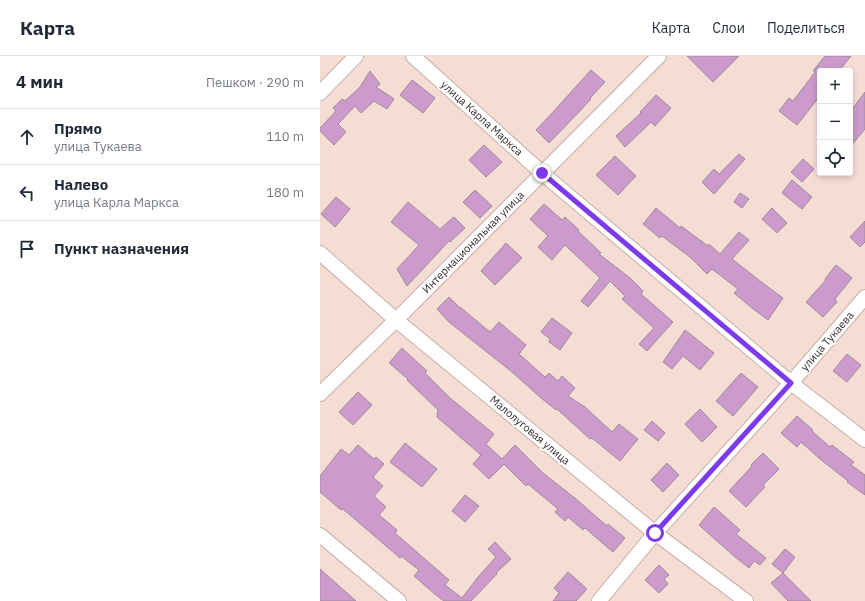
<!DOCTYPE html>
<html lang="ru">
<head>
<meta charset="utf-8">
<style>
	body { margin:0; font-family:"IBM Plex Sans",sans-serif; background:#f2f2f3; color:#1f2937 }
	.controls { position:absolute; right:12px; top:12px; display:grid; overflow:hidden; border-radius:4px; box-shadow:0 2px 6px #0003 }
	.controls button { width:36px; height:36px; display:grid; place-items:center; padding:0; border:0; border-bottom:1px solid #e0e1e3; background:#fff; color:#1f2937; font:20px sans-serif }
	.stop { position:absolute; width:12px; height:12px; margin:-9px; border:3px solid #7c3aed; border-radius:50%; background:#fff }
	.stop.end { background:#7c3aed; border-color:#fff; box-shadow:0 1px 4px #0008 }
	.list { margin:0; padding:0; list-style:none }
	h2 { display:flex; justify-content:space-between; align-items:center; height:52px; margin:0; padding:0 16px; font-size:17px }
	h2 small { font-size:13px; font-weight:400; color:#747a83 }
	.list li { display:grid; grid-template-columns:26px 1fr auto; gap:12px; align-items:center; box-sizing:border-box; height:56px; padding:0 16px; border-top:1px solid #e0e1e3 }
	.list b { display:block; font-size:15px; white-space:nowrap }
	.list p { margin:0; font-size:13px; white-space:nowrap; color:#747a83 }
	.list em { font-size:13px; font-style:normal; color:#747a83 }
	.icon { flex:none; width:22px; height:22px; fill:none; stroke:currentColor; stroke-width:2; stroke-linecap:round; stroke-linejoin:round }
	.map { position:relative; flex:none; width:545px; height:545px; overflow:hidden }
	header { display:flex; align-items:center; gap:24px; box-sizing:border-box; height:56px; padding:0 20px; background:#fff; border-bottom:1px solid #e0e1e3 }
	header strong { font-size:19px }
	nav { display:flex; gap:22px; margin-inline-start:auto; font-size:14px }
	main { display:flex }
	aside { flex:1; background:#fff }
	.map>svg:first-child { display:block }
	.building { fill:#cc9acc; stroke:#9c8c9b }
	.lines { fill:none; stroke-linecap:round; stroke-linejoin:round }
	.street-casing { stroke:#c6afa6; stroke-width:16 }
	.street { stroke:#fff; stroke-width:14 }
	.route { stroke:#7c3aed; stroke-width:5 }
	.labels { text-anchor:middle; stroke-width:3.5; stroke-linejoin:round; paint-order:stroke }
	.street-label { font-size:11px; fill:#342b28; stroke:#fff }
</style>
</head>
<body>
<header>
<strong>Карта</strong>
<nav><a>Карта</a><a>Слои</a><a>Поделиться</a></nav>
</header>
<main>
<aside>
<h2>4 мин<small>Пешком · 290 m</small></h2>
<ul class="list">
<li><svg class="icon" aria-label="ahead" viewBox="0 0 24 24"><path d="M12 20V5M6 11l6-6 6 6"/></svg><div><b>Прямо</b><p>улица Тукаева</p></div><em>110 m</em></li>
<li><svg class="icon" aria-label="left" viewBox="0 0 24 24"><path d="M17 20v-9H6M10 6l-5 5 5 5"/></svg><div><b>Налево</b><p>улица Карла Маркса</p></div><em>180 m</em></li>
<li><svg class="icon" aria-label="arrive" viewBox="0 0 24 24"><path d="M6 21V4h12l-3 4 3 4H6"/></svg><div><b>Пункт назначения</b></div></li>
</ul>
</aside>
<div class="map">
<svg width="545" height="545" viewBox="0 0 545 545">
	<rect width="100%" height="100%" fill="#f5ddd4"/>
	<g class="building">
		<path d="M367 0H419L393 26Z"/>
		<path d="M505 0H531L519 15H500V40L477 69 459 55 469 42 473 45 496 15H493Z"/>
		<path d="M271 14 285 26 270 42 271 43 259 56 229 87 216 74 233 56Z"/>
		<path d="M50 15 60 28 56 31 74 43 67 53 54 45 41 57 35 50 18 68 26 76 14 89 0 75V72L16 55 13 52 22 43 25 45 40 31Z"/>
		<path d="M92 24 115 42 103 57 80 39Z"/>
		<path d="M545 36V73L530 91V56Z"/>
		<path d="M336 39 351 52 335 70 331 66 305 91 296 80 321 57 320 56Z"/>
		<path d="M164 89 182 106 166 121 149 104Z"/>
		<path d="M419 98 425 103 394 138 382 126 394 113 399 118Z"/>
		<path d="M295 100 316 120 298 139 276 119Z"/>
		<path d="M483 103 494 113 482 126 471 116Z"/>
		<path d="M472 124 492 141 482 153 462 137Z"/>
		<path d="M155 134 172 150 160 162 143 146Z"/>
		<path d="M420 137 429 143 422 152 414 146Z"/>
		<path d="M16 141 30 153 15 171 1 158Z"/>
		<path d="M88 146 120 173 134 161 145 172 130 186 129 185 87 230 77 213 99 189 71 166Z"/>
		<path d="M224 148 242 164 245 161 259 174 258 175 281 197 279 198 310 222 323 235 321 238 353 266 327 295 319 288 334 272 302 243 305 240 290 225 268 251 261 245 280 222 245 189 232 204 218 191 228 180 210 163Z"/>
		<path d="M336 152 360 172 361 170 388 190 389 188 400 198 419 176 429 184 412 203 444 228 463 242 448 264 432 252 414 237 418 233 392 213 387 218 370 201 342 180 340 182 323 168Z"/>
		<path d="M452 152 467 167 457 177 442 163Z"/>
		<path d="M545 165V186L540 191 530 181Z"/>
		<path d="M186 187 202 202 175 229 161 215Z"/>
		<path d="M516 209 532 222 515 243 517 246 503 261 486 246 506 224 505 223Z"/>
		<path d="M129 241 140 252V251L170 276 179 266 206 289 199 298 225 321 229 317 238 325 242 320 255 332 248 340 265 351 292 376 299 368 318 383 300 405 272 382 270 383 237 353 236 354 221 342 192 316 129 266 117 253Z"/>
		<path d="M232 262 252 277 240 294 229 286 230 283 221 276Z"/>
		<path d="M365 274 394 297 380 314 363 300 352 313 343 306Z"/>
		<path d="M82 292 107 315 105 317 130 342 174 378 166 388 182 403 195 389 223 417 256 443 287 470 288 468 305 482 293 496 265 472 263 474 248 461 245 465 235 456 238 453 208 428 206 430 184 408 169 423 153 408 161 399 117 361 118 354 87 324 88 323 69 307Z"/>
		<path d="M527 298 541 309 527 326 513 315Z"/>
		<path d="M421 317 438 331 413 360 396 345Z"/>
		<path d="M38 336 52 349 33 369 19 356Z"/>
		<path d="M380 353 397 371 382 386 365 368Z"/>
		<path d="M477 360 493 374 492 375 510 391 512 389 534 406 531 409 545 419V439L527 426 528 425 500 403 481 386 477 391 461 377Z"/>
		<path d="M332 365 345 377 338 385 324 374Z"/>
		<path d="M85 387 117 413 102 431 70 406Z"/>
		<path d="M38 389 54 403 56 401 64 408 53 421 63 430 54 440 66 451 59 459 77 474 75 477 129 524 125 529 142 542 158 521 176 501 168 493 175 486 191 503 176 517 177 518 151 545H124L116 539 94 520 99 514 81 500 80 502 23 453 21 454 0 436V420L21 393 29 399Z"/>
		<path d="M443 397 459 413 443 429 445 431 426 451 409 435 432 410 431 409Z"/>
		<path d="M347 407 359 419 343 436 331 424Z"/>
		<path d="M145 439 159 450 145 466 132 455Z"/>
		<path d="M394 451 420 474 416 478 446 502 440 509 434 505 429 512 415 501 379 469Z"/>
		<path d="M465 493 475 501 463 517 452 508Z"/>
		<path d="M339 509 349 519 344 523 348 528 339 537 325 524Z"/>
		<path d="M0 513 36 545H0Z"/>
		<path d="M248 516 267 533 256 545H233L239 537 234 532Z"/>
		<path d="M463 517 491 545H468L451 527Z"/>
	</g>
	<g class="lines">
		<g class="street-casing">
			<g id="street">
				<path d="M93 0 222 117 471 327 545 384"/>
				<path d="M0 37 36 0"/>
				<path d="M0 197 76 264 335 477 426 545"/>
				<path d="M0 338 76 264 339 0"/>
				<path d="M0 479 79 545"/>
				<path d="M279 545 335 477 471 327 545 241"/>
			</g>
		</g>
		<use href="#street" class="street"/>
	</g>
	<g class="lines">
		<path class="route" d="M222 117 471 327 335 477"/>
	</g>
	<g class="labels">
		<g class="street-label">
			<text transform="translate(162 62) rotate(42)" y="4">улица Карла Маркса</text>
			<text transform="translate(153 186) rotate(-45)" y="4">Интернациональная улица</text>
			<text transform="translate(507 285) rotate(-49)" y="4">улица Тукаева</text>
			<text transform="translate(210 374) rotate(40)" y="4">Малолуговая улица</text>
		</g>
	</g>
</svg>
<div class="controls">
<button>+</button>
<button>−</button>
<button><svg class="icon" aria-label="locate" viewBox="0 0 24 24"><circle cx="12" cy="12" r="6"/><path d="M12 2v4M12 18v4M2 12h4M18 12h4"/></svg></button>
</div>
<div class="stop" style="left:335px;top:477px"></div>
<div class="stop end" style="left:222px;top:117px"></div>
</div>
</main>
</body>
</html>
